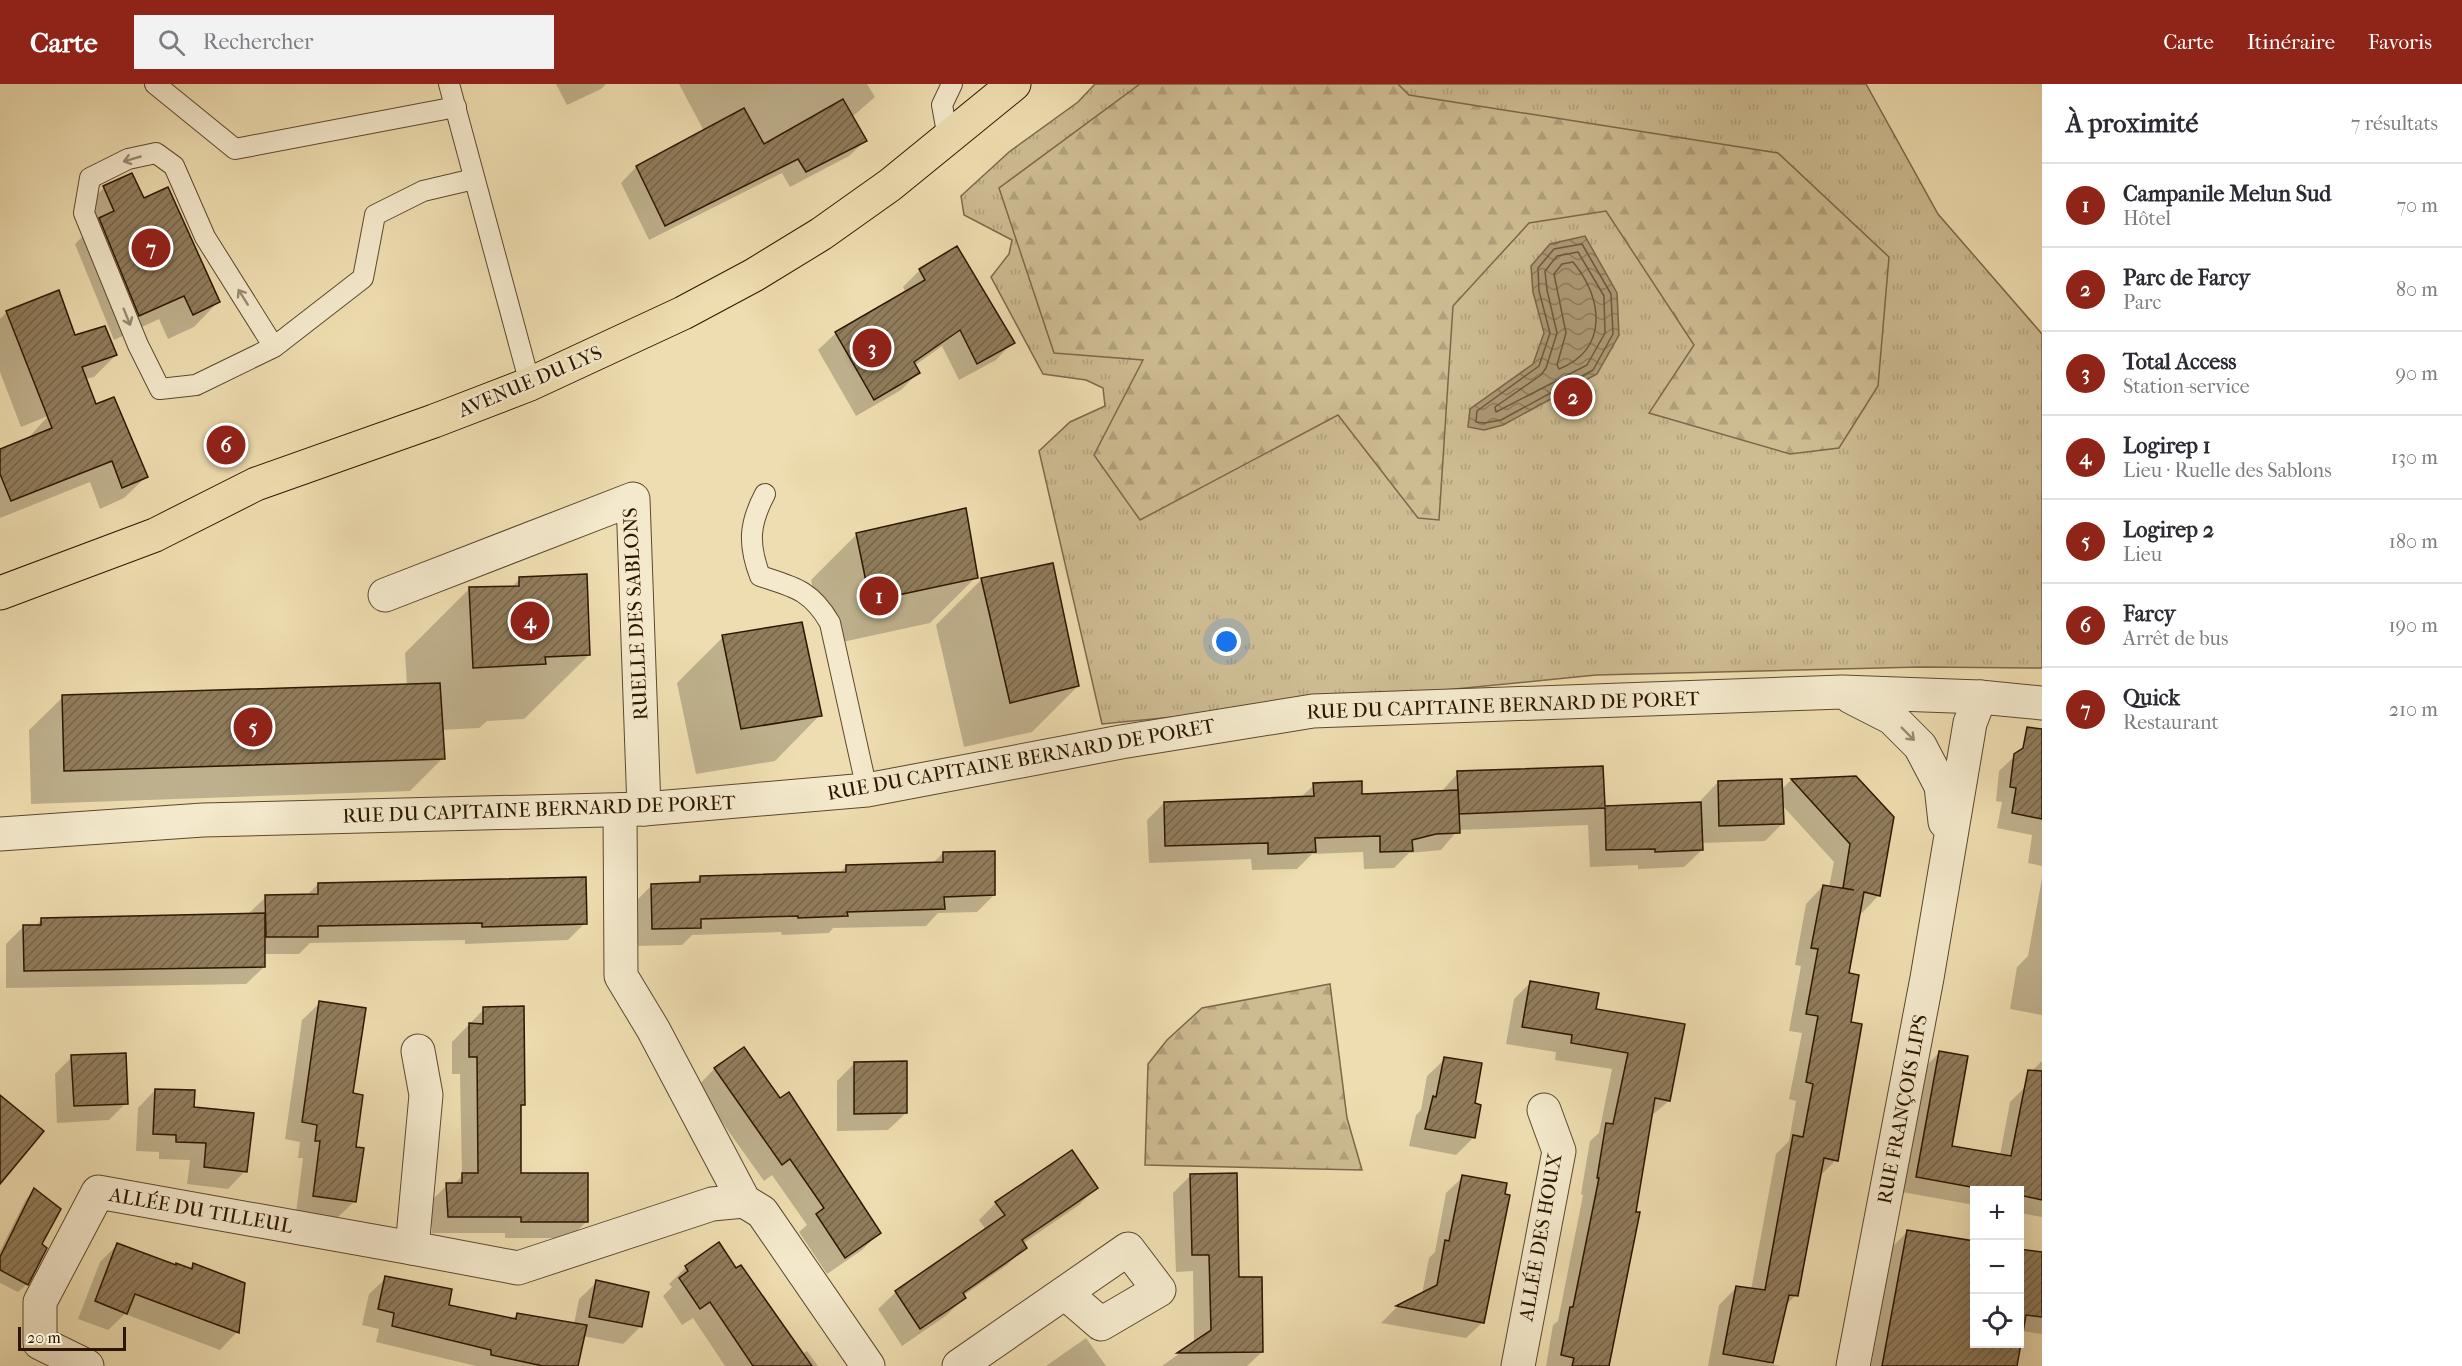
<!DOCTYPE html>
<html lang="fr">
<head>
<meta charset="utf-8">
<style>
	body { margin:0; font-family:"IM FELL French Canon",serif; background:#f2f2f3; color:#2b2b33 }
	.controls { position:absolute; right:18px; bottom:18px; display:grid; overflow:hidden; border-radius:0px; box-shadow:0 6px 24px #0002 }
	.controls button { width:54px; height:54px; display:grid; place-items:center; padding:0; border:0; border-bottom:2px solid #e1e1e2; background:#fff; color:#2b2b33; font:30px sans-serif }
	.scale { position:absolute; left:18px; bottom:15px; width:108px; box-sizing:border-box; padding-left:6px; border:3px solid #2d1601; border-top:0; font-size:16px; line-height:21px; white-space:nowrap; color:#2d1601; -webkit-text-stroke:4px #f4e9cc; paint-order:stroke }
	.you { position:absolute; left:1227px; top:558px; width:21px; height:21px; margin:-15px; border:4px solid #fff; border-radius:50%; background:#1a73e8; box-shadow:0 0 0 9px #1a73e833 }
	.badge { display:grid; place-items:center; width:39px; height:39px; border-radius:50%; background:#8f2418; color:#fff; font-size:20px; font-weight:700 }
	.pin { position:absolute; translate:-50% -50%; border:3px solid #fff; box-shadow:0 2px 6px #0006 }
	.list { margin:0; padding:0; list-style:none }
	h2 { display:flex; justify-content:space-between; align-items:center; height:78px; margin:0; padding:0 24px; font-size:26px }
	h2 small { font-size:20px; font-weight:400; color:#7c7c81 }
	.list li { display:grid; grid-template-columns:39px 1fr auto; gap:18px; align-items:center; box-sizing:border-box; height:84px; padding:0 24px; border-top:2px solid #e1e1e2 }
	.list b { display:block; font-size:22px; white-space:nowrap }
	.list p { margin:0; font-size:20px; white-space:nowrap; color:#7c7c81 }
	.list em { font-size:20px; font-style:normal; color:#7c7c81 }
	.icon { flex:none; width:33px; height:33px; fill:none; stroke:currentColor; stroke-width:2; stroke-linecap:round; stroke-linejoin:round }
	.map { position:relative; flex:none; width:2042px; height:1282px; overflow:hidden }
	header { display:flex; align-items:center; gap:36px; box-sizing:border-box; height:84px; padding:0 30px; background:#8f2418; color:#fff }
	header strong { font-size:28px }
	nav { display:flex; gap:33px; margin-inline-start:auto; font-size:21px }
	.search { width:420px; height:54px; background:#f2f2f3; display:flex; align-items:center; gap:15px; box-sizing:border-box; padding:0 21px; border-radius:0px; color:#7c7c81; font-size:22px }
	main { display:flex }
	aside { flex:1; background:#fff }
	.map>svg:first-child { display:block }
	.grass { fill:url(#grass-tufts); stroke:#7d684a; stroke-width:1.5 }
	.forest { fill:url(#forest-firs); stroke:#7d684a; stroke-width:1.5 }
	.water { fill:url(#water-waves); stroke:#796546; stroke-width:1.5 }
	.shadow { fill:#0003 }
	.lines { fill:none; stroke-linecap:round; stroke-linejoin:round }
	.shore { stroke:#6c583a; stroke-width:1.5 }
	.building { fill:url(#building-hatch); stroke:#2d1601; stroke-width:1.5 }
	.lane-casing { stroke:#5d482d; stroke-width:22 }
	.street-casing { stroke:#5d482d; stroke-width:35 }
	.primary-casing { stroke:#2d1601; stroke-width:35 }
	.lane { stroke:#f4e9cc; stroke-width:20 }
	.street { stroke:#f4e9cc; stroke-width:33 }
	.primary { stroke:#eeddb0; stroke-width:33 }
	.oneway { stroke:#9a8a71 }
	.labels { text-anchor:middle; stroke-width:5; stroke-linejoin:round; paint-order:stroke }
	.street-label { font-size:20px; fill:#2d1601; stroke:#f4e9cc }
</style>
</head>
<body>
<header>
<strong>Carte</strong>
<div class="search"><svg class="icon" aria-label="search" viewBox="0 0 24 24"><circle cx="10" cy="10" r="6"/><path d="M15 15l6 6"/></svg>Rechercher</div>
<nav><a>Carte</a><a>Itinéraire</a><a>Favoris</a></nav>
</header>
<main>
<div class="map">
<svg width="2042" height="1282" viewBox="0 0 2042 1282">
	<defs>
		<pattern id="grass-tufts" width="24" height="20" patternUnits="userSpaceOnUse" patternTransform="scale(1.5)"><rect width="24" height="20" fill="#cdbb92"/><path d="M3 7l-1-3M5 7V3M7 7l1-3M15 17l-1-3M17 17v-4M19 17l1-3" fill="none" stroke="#b0a07c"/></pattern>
		<pattern id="forest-firs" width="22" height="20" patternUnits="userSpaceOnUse" patternTransform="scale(1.5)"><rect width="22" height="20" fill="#cdbb92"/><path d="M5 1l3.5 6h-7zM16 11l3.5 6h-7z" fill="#b0a07c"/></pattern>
		<pattern id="water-waves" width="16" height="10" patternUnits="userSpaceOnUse" patternTransform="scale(1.5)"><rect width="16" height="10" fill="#ac9974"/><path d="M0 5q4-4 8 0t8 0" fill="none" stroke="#8c7c5d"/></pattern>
		<pattern id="building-hatch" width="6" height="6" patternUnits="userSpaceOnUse" patternTransform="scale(1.5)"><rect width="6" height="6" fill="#917d5c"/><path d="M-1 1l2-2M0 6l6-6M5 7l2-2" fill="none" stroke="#77654a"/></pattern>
	</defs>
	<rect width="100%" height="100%" fill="#eeddb0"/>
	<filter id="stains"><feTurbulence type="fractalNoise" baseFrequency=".00333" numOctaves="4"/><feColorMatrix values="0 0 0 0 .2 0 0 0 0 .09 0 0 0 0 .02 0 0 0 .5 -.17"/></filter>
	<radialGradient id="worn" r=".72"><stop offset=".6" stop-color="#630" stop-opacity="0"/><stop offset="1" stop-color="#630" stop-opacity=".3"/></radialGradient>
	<path class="grass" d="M1095 0H1866L1938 130 2042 250V584L1921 583 1596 591 1102 640 1039 367 1070 338 1105 322 1103 304 1086 296 1043 290 991 193 1009 170 1012 156 964 131 961 112 1009 68 1078 18Z"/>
	<g class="forest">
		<path d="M1140 0H1398L1409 11 1778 69 1889 173 1878 302 1839 364 1790 370 1649 329 1694 261 1606 127 1529 139 1453 222 1439 436 1418 434 1338 331 1140 436 1094 371 1143 276 1054 269 999 104Z"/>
		<path d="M1330 900 1347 1034 1362 1086 1145 1081 1148 980 1167 956 1202 924Z"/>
	</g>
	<path class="water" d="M1585 152 1617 209 1619 251 1597 290 1503 341 1484 346 1468 343 1470 325 1533 280 1544 249 1533 208 1531 182 1550 160Z"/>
	<g class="shadow">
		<path d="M556 0H606L601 5 567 21Z"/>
		<path d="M679 0H867L875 13 852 33 865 57 849 72 790 103 782 89 649 156 621 99 636 83 704 47Z"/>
		<path d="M104 104 143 116 218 218 194 243 168 255 159 235 114 256 75 160 88 147 79 128Z"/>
		<path d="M920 186 1013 258 996 276 959 296 942 262 914 282 918 289 901 306 856 332 818 266 836 249 906 209 903 203Z"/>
		<path d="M7 228 116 271 94 293 85 295 95 322 146 393 124 414 100 425 90 398 0 434V386L48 332 21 343 0 288V235Z"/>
		<path d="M857 450 976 493 930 539 824 562 811 496Z"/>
		<path d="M520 495 589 571 524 635 487 637 479 644 441 646 443 674 410 707 31 720 29 646 63 613 407 601 405 569 470 504 511 503Z"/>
		<path d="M982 495 1078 602 1032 648 964 663 936 541Z"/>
		<path d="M723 553 820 631 775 677 696 690 677 599Z"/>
		<path d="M2042 663V782L2028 779 2032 751 1997 744 2002 718 1996 717 1999 687 2015 672Z"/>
		<path d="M1458 689 1603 723 1701 720V716L1718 698 1781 706 1791 696 1855 693 1879 811 1862 829 1859 828 1847 891 1849 939 1836 1076 1818 1094 1796 1211 1784 1223 1770 1280 1781 1282H1708L1719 1221 1737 1203 1751 1206 1776 1070 1789 1057 1796 1017 1789 1015 1802 949 1789 947 1801 882 1795 881 1806 820 1823 802 1829 803 1834 778 1782 721 1783 739 1765 757 1701 759 1702 766 1684 783 1638 785V781L1590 783 1588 741 1458 746 1441 766 1409 769 1394 784 1364 785 1363 768 1312 770 1297 785 1252 786 1251 775 1149 779 1147 736 1164 719 1300 714 1314 701 1361 711 1441 708Z"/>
		<path d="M943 769 994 811 977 828 938 829 926 842 833 844 829 849 782 851 781 848 692 851 682 861 635 862 634 819 652 801 694 800 701 793 839 790 846 782 932 780Z"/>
		<path d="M2042 794V931L2010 925 2017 883 2028 872Z"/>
		<path d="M318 800 585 839 568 856 465 860V856L310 859 299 870H264V883L246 900 6 904V860L24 842H35L41 836 248 830 266 813 306 812Z"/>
		<path d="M1531 898 1595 927 1669 1017 1650 1033 1609 1282H1546L1553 1241 1558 1237 1583 1111 1581 1110 1590 1057 1599 1049 1612 985 1555 976 1556 968 1506 960 1514 915Z"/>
		<path d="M320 919 351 1011 355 1117 337 1134 296 1129 303 1074H298L300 1058 285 1055 302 936Z"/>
		<path d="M484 925 523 1021 519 1025V1090L587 1137 570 1154H505V1149H432L430 1118 447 1101H453L462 1092 460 990H452V958Z"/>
		<path d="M743 965 879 1149 862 1166 827 1190 799 1148 807 1141 772 1091 764 1097 697 1003 714 985Z"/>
		<path d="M1940 968 1950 1064 2000 1071 2010 1018 2025 1003 2030 1004 2034 985 2042 977V1133L2020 1129V1106H1974V1121L1902 1108 1924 984Z"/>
		<path d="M72 973 126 1019 109 1036 57 1039 55 990Z"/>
		<path d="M1445 975 1473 1020 1479 1022 1473 1054 1456 1071 1409 1062 1416 1031 1421 1026 1427 992Z"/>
		<path d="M855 979 906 1029 888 1046 837 1047V997Z"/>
		<path d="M155 1006 193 1024 245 1087 228 1105 187 1100 190 1076 159 1075V1068L136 1067 138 1024Z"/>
		<path d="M1191 1091 1238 1195 1262 1268 1247 1282H1162L1194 1259 1193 1187 1176 1188 1173 1109Z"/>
		<path d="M1463 1093 1483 1238 1466 1254 1381 1239 1396 1224 1422 1210 1429 1174 1435 1168 1446 1109Z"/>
		<path d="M1096 1104 1079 1121 1022 1160 1025 1163 1007 1181 963 1212 964 1214 947 1231 902 1262 878 1225 896 1208 986 1146 979 1136 996 1119Z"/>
		<path d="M34 1106 40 1161 27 1200 18 1208 0 1199V1167L26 1115Z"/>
		<path d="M1907 1148 1974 1159V1260H2019L2015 1282H1871L1892 1163Z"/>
		<path d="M117 1161 175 1183 189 1185 193 1181 237 1248 220 1266 125 1230 108 1246 78 1235 100 1178Z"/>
		<path d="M2020 1166 2042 1170V1250L2022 1247Z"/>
		<path d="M686 1183 736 1186 802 1270 807 1267 818 1282H725L693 1234 682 1241 663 1212 672 1203 669 1200Z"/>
		<path d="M386 1194 447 1222 512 1235 517 1230 574 1240 579 1215 597 1198 641 1242 623 1260 583 1252 577 1282H476L376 1258 379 1245 362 1241 369 1210Z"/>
		<path d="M1086 1254 1106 1282H1046Z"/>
	</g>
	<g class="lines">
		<g class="shore">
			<path d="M1582 160 1611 210 1613 250 1593 286 1501 336 1484 339 1476 338 1477 327 1539 282 1550 249 1539 207 1538 184 1554 165Z"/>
			<path d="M1578 168 1604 212 1605 249 1587 281 1496 328 1495 323 1541 291 1546 284 1557 249 1547 206 1545 187 1557 172Z"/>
			<path d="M1573 178C1603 214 1609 265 1559 285L1557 281 1566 249 1554 190 1562 180Z"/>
		</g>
	</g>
	<g class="building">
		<path d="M843 15 867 57 806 88 798 75 665 142 636 82 744 24 764 60Z"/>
		<path d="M132 89 144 114 168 103 220 218 193 231 184 212 139 232 99 134 114 127 103 102Z"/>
		<path d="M957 162 1015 259 977 280 960 246 914 278 920 289 874 316 835 248 925 196 919 185Z"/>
		<path d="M59 206 75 251 105 242 117 271 82 283 96 320 114 313 148 393 122 404 112 377 11 417 0 390V365L52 344 6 227Z"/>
		<path d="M966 424 978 494 870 517 856 449Z"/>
		<path d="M1053 479 1079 602 1010 619 981 494Z"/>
		<path d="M587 490 590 571 545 573 546 580 473 584 469 503 519 502V493Z"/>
		<path d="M802 538 822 632 741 645 722 551Z"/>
		<path d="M440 599 445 675 64 687 62 611Z"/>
		<path d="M2027 643 2042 645V735L2012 729 2016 704 2010 703 2014 670 2023 664Z"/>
		<path d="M1603 682 1605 722 1701 718 1703 766 1655 768V765L1606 766 1605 724 1459 730 1457 687Z"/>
		<path d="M1856 692 1894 733 1880 812 1864 808 1849 889 1859 891 1851 938 1862 940 1838 1077 1824 1074 1798 1212 1789 1211 1773 1279 1723 1270 1736 1202 1765 1206 1793 1051 1803 1053 1813 1000 1806 998 1818 932 1806 930 1818 865 1811 864 1823 801 1854 806 1843 804 1850 760 1791 695Z"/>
		<path d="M1782 695 1784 740 1719 742 1718 697Z"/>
		<path d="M1362 697V710L1458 706 1460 749 1436 750 1412 756 1413 767 1380 768V752L1315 754 1316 768 1268 770V759L1165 762 1164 718 1314 712 1313 699Z"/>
		<path d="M995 767V811L944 813 945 825 847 828 848 832 798 834V832L701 835V844L652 845 651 800 700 798V792L846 788V781L943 778V768Z"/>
		<path d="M586 793 587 840 482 843V839L318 842V853H266L265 811 318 810V799Z"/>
		<path d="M265 829V883L24 887 23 841H41V834Z"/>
		<path d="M1530 897 1599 909 1596 925 1685 940 1670 1017 1655 1014 1636 1128H1640L1609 1282H1572L1574 1274 1561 1271 1570 1223H1573L1599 1094H1597L1606 1039 1613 1040 1628 969 1571 959 1572 951 1522 943Z"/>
		<path d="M319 917 366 924 353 1009 363 1011 356 1063 364 1064 356 1118 313 1112 320 1057H315L317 1041 302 1038Z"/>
		<path d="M524 922 525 1021H521V1089H588V1138H521V1133H448L446 1099H462V1089H478L477 973H469V939L483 940V923Z"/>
		<path d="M744 963 780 1014 789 1008 881 1149 845 1174 816 1130 824 1124 790 1075 782 1081 714 984Z"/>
		<path d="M1939 967 1968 972 1952 1062 2011 1072 2028 986 2042 987V1116L2019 1111V1107H1993L1916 1093Z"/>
		<path d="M126 969 128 1020 74 1022 71 971Z"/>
		<path d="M1444 973 1482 979 1475 1019 1481 1021 1475 1054 1425 1045 1433 1012 1436 1013Z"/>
		<path d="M907 977V1029L854 1030V978Z"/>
		<path d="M155 1005 195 1006 194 1023 254 1029 247 1088 204 1083 206 1059 176 1058V1051L153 1050Z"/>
		<path d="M0 1011 44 1047 0 1100Z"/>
		<path d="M1072 1066 1098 1104 1022 1156 1027 1164 963 1209 966 1214 920 1245 895 1207 1005 1131 995 1118Z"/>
		<path d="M1237 1089 1239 1193H1262L1263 1268 1177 1269 1211 1246 1209 1171H1192L1190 1090Z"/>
		<path d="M1462 1091 1507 1099 1505 1110 1510 1111 1484 1239 1396 1222 1437 1201 1445 1156 1449 1157Z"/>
		<path d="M34 1104 61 1125 42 1160 47 1164 28 1201 0 1186V1173Z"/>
		<path d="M1907 1146 1974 1157V1260H2019V1165L2042 1168V1233L2026 1231 2017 1282H1882Z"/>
		<path d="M719 1158 736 1184 741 1181 812 1282H753L710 1218 700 1225 679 1194 688 1187 685 1182Z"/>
		<path d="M117 1159 176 1181V1179L192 1185 193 1179 245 1199 239 1249 135 1210 127 1230 95 1217Z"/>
		<path d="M385 1192 452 1205 449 1221 516 1235 517 1229 587 1241 578 1282H543L491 1271V1266L392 1242 394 1229 378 1225Z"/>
		<path d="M596 1196 649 1208 642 1243 589 1233Z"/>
	</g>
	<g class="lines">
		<g class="lane-casing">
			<g id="lane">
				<path d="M155 0 235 65 456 23"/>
				<path d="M449 0 530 300"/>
				<path d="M948 54 942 21 952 0"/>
				<path d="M274 263 205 153 174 82 156 69 128 75 90 94 84 129 138 261 160 305 196 301 274 263 363 194 375 131 423 107 474 95"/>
				<path d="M765 410C749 440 748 460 760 492 794 503 811 506 830 539L867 706"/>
			</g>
		</g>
		<g class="street-casing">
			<g id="street">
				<path d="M385 511 633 415 644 725"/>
				<path d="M1851 613 1892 634 1920 662 1941 702 1945 738"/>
				<path d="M620 726 621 892 653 945 744 1117 762 1128 868 1282"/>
				<path d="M0 750 203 736 644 725 867 706 1121 658 1313 627 1842 608 1980 613 2042 619"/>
				<path d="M418 967 426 1011 412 1164 518 1184 712 1120 744 1117"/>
				<path d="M87 1282 40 1259V1218L98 1108 412 1164"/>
				<path d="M959 1282 1128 1165 1159 1206 1101 1240 1065 1209"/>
				<path d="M1518 1282 1559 1067 1544 1026"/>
				<path d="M1853 1282 1927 894 1967 657 1970 639 1980 613"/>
			</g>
		</g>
		<g class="primary-casing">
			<path id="primary" d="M0 509 155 451 256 400 434 337 530 300 683 229 754 191 821 150 890 101 1014 0"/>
		</g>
		<use href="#lane" class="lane"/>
		<use href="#street" class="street"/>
		<use href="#primary" class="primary"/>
	</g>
	<defs><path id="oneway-shaft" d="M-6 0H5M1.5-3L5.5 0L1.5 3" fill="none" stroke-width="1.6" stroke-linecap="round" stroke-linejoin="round" transform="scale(1.5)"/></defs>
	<g class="oneway">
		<use href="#oneway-shaft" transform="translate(132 75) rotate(164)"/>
		<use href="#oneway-shaft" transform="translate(243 213) rotate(-122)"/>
		<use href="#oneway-shaft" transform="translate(127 233) rotate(68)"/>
		<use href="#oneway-shaft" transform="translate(1908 650) rotate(45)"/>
	</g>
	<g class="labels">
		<g class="street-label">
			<text transform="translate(530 297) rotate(-23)" y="7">AVENUE DU LYS</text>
			<text transform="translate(635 530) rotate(-93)" y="7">RUELLE DES SABLONS</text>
			<text transform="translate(1503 621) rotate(-2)" y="7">RUE DU CAPITAINE BERNARD DE PORET</text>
			<text transform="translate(1021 675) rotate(-10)" y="7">RUE DU CAPITAINE BERNARD DE PORET</text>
			<text transform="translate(539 725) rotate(-2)" y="7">RUE DU CAPITAINE BERNARD DE PORET</text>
			<text transform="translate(1902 1025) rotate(-79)" y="7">RUE FRANÇOIS LIPS</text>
			<text transform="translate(201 1126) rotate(10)" y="7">ALLÉE DU TILLEUL</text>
			<text transform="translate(1540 1153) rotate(-80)" y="7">ALLÉE DES HOUX</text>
		</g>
	</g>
	<rect width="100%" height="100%" filter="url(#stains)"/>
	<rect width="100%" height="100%" fill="url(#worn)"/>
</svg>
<div class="controls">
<button>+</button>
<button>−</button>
<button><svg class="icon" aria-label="locate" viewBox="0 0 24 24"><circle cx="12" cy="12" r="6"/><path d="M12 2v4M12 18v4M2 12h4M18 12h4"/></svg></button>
</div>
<div class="scale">20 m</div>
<div class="you"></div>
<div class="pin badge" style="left:879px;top:512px">1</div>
<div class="pin badge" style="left:1573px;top:313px">2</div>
<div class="pin badge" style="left:872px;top:264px">3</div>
<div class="pin badge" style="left:530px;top:537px">4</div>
<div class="pin badge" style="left:253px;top:643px">5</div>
<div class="pin badge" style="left:226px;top:361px">6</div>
<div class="pin badge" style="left:151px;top:164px">7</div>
</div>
<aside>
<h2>À proximité<small>7 résultats</small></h2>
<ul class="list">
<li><span class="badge">1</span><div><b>Campanile Melun Sud</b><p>Hôtel</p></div><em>70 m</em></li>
<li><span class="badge">2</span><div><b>Parc de Farcy</b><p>Parc</p></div><em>80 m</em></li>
<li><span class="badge">3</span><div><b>Total Access</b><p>Station-service</p></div><em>90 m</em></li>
<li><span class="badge">4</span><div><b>Logirep 1</b><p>Lieu · Ruelle des Sablons</p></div><em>130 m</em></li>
<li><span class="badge">5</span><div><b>Logirep 2</b><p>Lieu</p></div><em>180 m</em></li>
<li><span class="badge">6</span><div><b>Farcy</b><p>Arrêt de bus</p></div><em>190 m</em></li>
<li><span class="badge">7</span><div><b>Quick</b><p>Restaurant</p></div><em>210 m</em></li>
</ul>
</aside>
</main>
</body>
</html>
